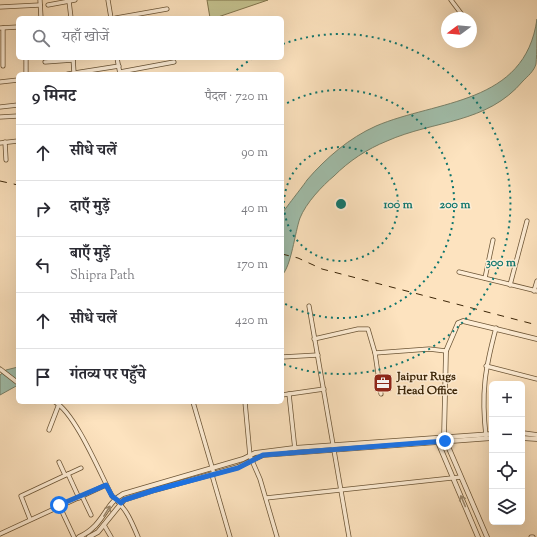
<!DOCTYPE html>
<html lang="hi">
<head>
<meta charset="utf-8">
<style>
	body { margin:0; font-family:"Sorts Mill Goudy","Noto Serif Devanagari",serif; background:#f7f7f7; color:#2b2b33 }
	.controls { position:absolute; right:12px; bottom:12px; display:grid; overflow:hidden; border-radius:6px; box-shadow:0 4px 16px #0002 }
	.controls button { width:36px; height:36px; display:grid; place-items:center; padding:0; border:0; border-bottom:1px solid #e1e1e2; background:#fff; color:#2b2b33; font:20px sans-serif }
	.compass { position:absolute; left:441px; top:12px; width:36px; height:36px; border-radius:50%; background:#fff; box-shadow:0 4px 16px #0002; rotate:254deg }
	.stop { position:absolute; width:12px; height:12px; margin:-9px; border:3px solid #1a73e8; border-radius:50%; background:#fff }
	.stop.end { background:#1a73e8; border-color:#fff; box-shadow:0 1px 4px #0008 }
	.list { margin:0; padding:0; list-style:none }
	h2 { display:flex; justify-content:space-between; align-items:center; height:52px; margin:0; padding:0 16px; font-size:17px }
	h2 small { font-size:13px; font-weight:400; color:#7c7c81 }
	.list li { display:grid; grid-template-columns:26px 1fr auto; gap:12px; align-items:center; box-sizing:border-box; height:56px; padding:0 16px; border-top:1px solid #e1e1e2 }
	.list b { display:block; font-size:15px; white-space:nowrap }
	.list p { margin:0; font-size:13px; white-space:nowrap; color:#7c7c81 }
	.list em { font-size:13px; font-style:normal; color:#7c7c81 }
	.icon { flex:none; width:22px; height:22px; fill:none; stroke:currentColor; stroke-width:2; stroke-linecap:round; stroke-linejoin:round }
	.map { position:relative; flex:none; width:537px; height:537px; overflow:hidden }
	.search { position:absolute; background:#fff; box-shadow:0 4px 16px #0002; left:16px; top:16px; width:268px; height:44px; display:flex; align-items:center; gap:10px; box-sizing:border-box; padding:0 14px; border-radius:6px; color:#7c7c81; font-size:15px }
	.panel { position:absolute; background:#fff; box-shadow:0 4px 16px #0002; left:16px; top:72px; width:268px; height:332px; border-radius:6px }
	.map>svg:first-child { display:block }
	.green { fill:#c4c28f; stroke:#80744c }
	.water { fill:#a1bfac; stroke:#79826a }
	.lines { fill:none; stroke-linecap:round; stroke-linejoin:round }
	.minor-casing { stroke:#6c5536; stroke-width:5 }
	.tertiary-casing { stroke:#6c5536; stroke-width:5.5 }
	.minor { stroke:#feedd5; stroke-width:3.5 }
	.tertiary { stroke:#feedd5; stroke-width:4 }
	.rail { stroke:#3c2608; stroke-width:1; stroke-dasharray:7 7; stroke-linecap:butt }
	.oneway { stroke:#9d8a6e }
	.route { stroke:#1a73e8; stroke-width:5 }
	.ring { fill:none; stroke:#0f766e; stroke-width:2; stroke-dasharray:2 4 }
	.labels { text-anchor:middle; stroke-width:3; stroke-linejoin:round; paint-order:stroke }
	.poi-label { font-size:12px; font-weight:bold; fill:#3c2608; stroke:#feedd5; text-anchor:start }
	.centre { fill:#0f766e; stroke:#feedd5; stroke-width:2 }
	.ring-label { font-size:12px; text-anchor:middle; font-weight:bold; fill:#0f766e; stroke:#feedd5; stroke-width:3; stroke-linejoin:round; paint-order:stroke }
</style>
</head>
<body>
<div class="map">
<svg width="537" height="537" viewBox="0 0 537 537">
	<rect width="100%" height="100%" fill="#fde3bf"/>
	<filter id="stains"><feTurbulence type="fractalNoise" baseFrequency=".005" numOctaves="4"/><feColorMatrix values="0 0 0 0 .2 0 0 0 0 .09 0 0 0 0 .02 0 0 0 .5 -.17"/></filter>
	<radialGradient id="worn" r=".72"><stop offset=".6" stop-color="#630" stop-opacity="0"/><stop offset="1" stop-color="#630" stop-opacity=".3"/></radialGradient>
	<path class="green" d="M207 0H268L215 18H210Z"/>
	<g class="water">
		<path d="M537 19C537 30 537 54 536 64 534 71 528 76 523 81 487 124 434 120 387 141 367 149 349 161 334 176 322 186 306 203 300 218 295 232 291 267 282 275 282 260 282 245 282 229 282 225 281 218 282 214 283 211 304 185 307 180 326 158 349 138 376 126 437 100 525 105 537 19Z"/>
		<path d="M18 367V385L0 395V375L6 370Z"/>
	</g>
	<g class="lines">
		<g class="minor-casing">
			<g id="minor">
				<path d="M40 0 41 18"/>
				<path d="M108 0 111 18"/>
				<path d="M451 0 463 16"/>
				<path d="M69 1 71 18"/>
				<path d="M48 5 75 0"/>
				<path d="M0 7 40 5"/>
				<path d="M116 18 167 9"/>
				<path d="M0 28 18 27"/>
				<path d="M73 58 74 73"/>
				<path d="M117 58 120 74"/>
				<path d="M45 62 73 60"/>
				<path d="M3 66V28"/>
				<path d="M120 72 174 62"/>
				<path d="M26 74V58"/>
				<path d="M68 74 119 66"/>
				<path d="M0 82 18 80"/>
				<path d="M0 107 18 105"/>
				<path d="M0 117 18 116"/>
				<path d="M5 142 6 160"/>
				<path d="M0 143 18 141"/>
				<path d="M459 272 537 291"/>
				<path d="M485 278 493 240"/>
				<path d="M510 285 527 221"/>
				<path d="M534 291 537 281"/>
				<path d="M309 306 349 537"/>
				<path d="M314 339 358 329H368L375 353 381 394"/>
				<path d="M375 353 429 349 446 351"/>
				<path d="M282 357 318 355"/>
				<path d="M486 366 537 379"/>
				<path d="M0 369 18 383"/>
				<path d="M289 394 295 450"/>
				<path d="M282 395 324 389"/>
				<path d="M55 402C75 413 100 473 112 496 126 508 131 520 138 537"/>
				<path d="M193 402 214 474"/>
				<path d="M245 402 250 456 260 479 277 537"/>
				<path d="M49 430 59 404"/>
				<path d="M486 436C481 393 485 369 496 328"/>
				<path d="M59 462 65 475"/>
				<path d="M68 474 81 468"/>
				<path d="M212 475 230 537"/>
				<path d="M82 496 91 515"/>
				<path d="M266 498 461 477"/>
				<path d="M59 505 74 537"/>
				<path d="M30 519 21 496 68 474 79 498"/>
				<path d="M104 525 111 537"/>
				<path d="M0 534 106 485"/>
				<path d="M531 537H533"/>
			</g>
		</g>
		<g class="tertiary-casing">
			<g id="tertiary">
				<path d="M522 433 537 435"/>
				<path d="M522 438 537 439"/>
				<path d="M437 440 478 537"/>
				<path d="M79 537C105 525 104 504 123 494L243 459 255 453 294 448 492 434"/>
				<path d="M89 537 98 532 124 500 155 490 238 467 263 455 492 438"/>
				<path d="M487 537 444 437 446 351 458 323 463 321 537 339"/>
			</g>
		</g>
		<use href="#minor" class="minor"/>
		<use href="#tertiary" class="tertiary"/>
		<g class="rail">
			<path d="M0 181 18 185"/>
			<path d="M282 254 298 258 322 269 537 325"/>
		</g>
	</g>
	<defs><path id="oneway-shaft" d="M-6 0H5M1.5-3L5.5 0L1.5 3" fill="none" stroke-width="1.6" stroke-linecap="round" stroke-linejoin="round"/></defs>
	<g class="oneway">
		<use href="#oneway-shaft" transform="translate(463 501) rotate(-113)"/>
		<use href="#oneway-shaft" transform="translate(107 511) rotate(-58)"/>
	</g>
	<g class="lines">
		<path class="route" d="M59 505 106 485 112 496 121 503 124 500 155 490 238 468 263 455 445 441"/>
	</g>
	<g class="ring">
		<circle cx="341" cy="204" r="57"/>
		<path d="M282 106A114 114 0 1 1 282 302"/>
		<path d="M232 74A170 170 0 0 1 253 58M283 44A170 170 0 1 1 283 364"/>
	</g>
	<defs>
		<g id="office-square" transform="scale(1)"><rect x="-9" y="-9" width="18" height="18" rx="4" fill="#8f2418" stroke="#feedd5"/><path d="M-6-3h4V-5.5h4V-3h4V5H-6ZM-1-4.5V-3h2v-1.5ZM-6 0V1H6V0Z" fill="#fff"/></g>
	</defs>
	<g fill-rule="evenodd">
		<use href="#office-square" x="383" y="383"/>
	</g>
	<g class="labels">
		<g class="poi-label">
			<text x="397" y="380">Jaipur Rugs<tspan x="397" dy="14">Head Office</tspan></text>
		</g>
	</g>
	<circle cx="341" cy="204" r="6" class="centre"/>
	<g class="ring-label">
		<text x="398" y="208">100 m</text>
		<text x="455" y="208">200 m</text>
		<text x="501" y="266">300 m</text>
	</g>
	<rect width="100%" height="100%" filter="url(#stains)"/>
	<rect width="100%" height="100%" fill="url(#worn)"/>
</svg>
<div class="controls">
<button>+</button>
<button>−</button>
<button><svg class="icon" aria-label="locate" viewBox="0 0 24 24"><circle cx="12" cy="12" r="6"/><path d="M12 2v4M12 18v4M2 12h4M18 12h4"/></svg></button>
<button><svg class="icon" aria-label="layers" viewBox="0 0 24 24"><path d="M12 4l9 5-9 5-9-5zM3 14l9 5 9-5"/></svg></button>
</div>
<svg class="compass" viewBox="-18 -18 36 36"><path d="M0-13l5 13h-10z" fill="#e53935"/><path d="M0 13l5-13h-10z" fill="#7c7c81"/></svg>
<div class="stop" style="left:59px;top:505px"></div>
<div class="stop end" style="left:445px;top:441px"></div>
<div class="search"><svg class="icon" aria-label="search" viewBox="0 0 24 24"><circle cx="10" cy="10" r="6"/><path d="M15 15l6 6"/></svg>यहाँ खोजें</div>
<section class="panel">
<h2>9 मिनट<small>पैदल · 720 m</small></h2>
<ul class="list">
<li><svg class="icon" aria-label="ahead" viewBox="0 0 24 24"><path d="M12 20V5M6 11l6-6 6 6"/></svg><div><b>सीधे चलें</b></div><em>90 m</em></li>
<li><svg class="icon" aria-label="right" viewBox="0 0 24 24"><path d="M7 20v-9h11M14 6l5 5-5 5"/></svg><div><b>दाएँ मुड़ें</b></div><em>40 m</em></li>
<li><svg class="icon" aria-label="left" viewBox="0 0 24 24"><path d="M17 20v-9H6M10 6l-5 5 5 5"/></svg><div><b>बाएँ मुड़ें</b><p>Shipra Path</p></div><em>170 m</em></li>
<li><svg class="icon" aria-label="ahead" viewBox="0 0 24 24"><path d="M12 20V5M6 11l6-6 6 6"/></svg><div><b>सीधे चलें</b></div><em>420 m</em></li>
<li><svg class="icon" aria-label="arrive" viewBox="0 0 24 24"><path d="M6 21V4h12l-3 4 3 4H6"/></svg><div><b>गंतव्य पर पहुँचे</b></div></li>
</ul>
</section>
</div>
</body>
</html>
